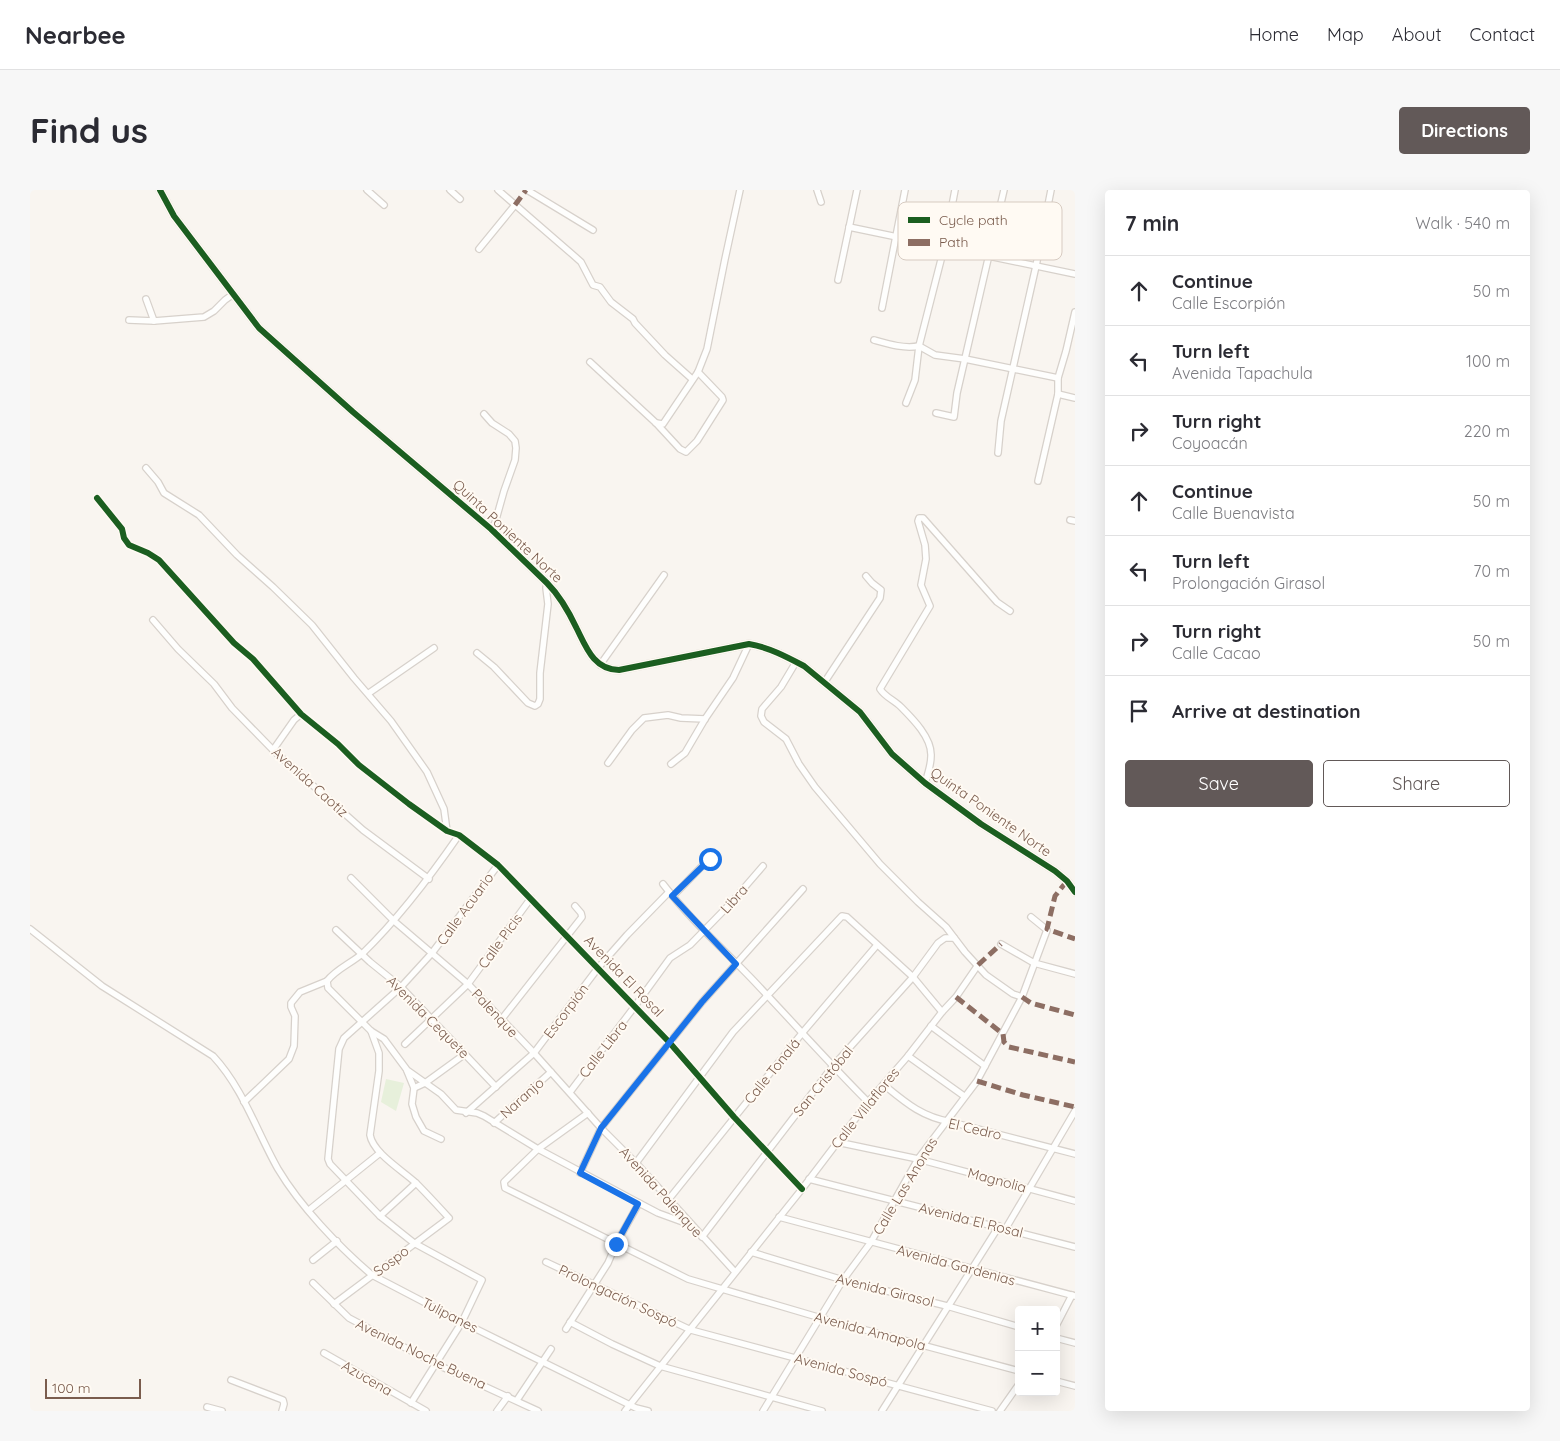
<!DOCTYPE html>
<html lang="en">
<head>
<meta charset="utf-8">
<style>
	body { margin:0; font-family:Quicksand,sans-serif; background:#f7f7f7; color:#2b2b33 }
	.controls { position:absolute; right:15px; bottom:15px; display:grid; overflow:hidden; border-radius:5px; box-shadow:0 5px 20px #0002 }
	.controls button { width:45px; height:45px; display:grid; place-items:center; padding:0; border:0; border-bottom:1px solid #e1e1e2; background:#fff; color:#2b2b33; font:25px sans-serif }
	.scale { position:absolute; left:15px; bottom:12px; width:96px; box-sizing:border-box; padding-left:5px; border:2px solid #7a5c4d; border-top:0; font-size:14px; line-height:18px; white-space:nowrap; color:#7a5c4d; -webkit-text-stroke:4px #fffaf3; paint-order:stroke }
	.stop { position:absolute; width:15px; height:15px; margin:-11px; border:4px solid #1a73e8; border-radius:50%; background:#fff }
	.stop.end { background:#1a73e8; border-color:#fff; box-shadow:0 1px 5px #0008 }
	.list { margin:0; padding:0; list-style:none }
	h2 { display:flex; justify-content:space-between; align-items:center; height:65px; margin:0; padding:0 20px; font-size:21px }
	h2 small { font-size:16px; font-weight:400; color:#7c7c81 }
	.list li { display:grid; grid-template-columns:32px 1fr auto; gap:15px; align-items:center; box-sizing:border-box; height:70px; padding:0 20px; border-top:1px solid #e1e1e2 }
	.list b { display:block; font-size:19px; white-space:nowrap }
	.list p { margin:0; font-size:16px; white-space:nowrap; color:#7c7c81 }
	.list em { font-size:16px; font-style:normal; color:#7c7c81 }
	.actions { display:flex; gap:10px; padding:15px 20px }
	.actions a { flex:1; padding:11px 0; border:1px solid #625958; border-radius:5px; text-align:center; font-size:18px; color:#625958 }
	.actions .main { background:#625958; color:#fff }
	.icon { flex:none; width:28px; height:28px; fill:none; stroke:currentColor; stroke-width:2; stroke-linecap:round; stroke-linejoin:round }
	.map { position:relative; flex:none; width:1045px; height:1221px; overflow:hidden; border-radius:5px }
	header { display:flex; align-items:center; gap:30px; box-sizing:border-box; height:70px; padding:0 25px; background:#fff; border-bottom:1px solid #e1e1e2 }
	header strong { font-size:24px }
	nav { display:flex; gap:28px; margin-inline-start:auto; font-size:18px }
	.intro { display:flex; align-items:center; justify-content:space-between; box-sizing:border-box; height:120px; padding:0 30px }
	h1 { margin:0; font-size:35px }
	.button { padding:12px 22px; border-radius:5px; background:#625958; color:#fff; font-size:18px; font-weight:700 }
	main { display:flex; gap:30px; padding:0 30px }
	aside { flex:1; background:#fff; border-radius:5px; box-shadow:0 5px 20px #0002 }
	.map>svg:first-child { display:block }
	.green { fill:#e7f0db }
	.lines { fill:none; stroke-linecap:round; stroke-linejoin:round }
	.minor-casing { stroke:#d7d1cb; stroke-width:8 }
	.tertiary-casing { stroke:#d7d1cb; stroke-width:9 }
	.minor { stroke:#fefefd; stroke-width:5.5 }
	.tertiary { stroke:#fefefd; stroke-width:7 }
	.quiet { stroke:#8d6e63; stroke-width:5; stroke-dasharray:10 5; stroke-linecap:butt }
	.cycleway-casing { stroke:#fffaf3; stroke-width:9 }
	.cycleway { stroke:#1b5e20; stroke-width:6 }
	.route { stroke:#1a73e8; stroke-width:6 }
	.labels { text-anchor:middle; stroke-width:4; stroke-linejoin:round; paint-order:stroke }
	.street-label { font-size:14px; fill:#7a5c4d; stroke:#fffaf3 }
	.key { fill:#fffaf3; stroke:#d7cbc1; stroke-width:1 }
	.key-label { font-size:14px; fill:#7a5c4d }
</style>
</head>
<body>
<header>
<strong>Nearbee</strong>
<nav><a>Home</a><a>Map</a><a>About</a><a>Contact</a></nav>
</header>
<div class="intro"><h1>Find us</h1><a class="button">Directions</a></div>
<main>
<div class="map">
<svg width="1045" height="1221" viewBox="0 0 1045 1221">
	<rect width="100%" height="100%" fill="#f9f5f0"/>
	<path class="green" d="M356 889 374 893 366 921 351 912Z"/>
	<g class="lines">
		<g class="minor-casing">
			<g id="minor">
				<path d="M337 0 354 15"/>
				<path d="M420 0 430 9"/>
				<path d="M468 0 542 64 551 72 563 95 570 97 581 112 603 129 605 133 635 165 662 189"/>
				<path d="M497 0 563 40"/>
				<path d="M787 0 791 12"/>
				<path d="M819 37 1045 84"/>
				<path d="M449 59 485 15"/>
				<path d="M808 90 827 0"/>
				<path d="M116 109 124 131"/>
				<path d="M852 118 875 0"/>
				<path d="M99 130 124 131 174 127 184 121 195 110 202 105"/>
				<path d="M844 150C858 154 874 159 889 156L905 165 935 169 1028 188"/>
				<path d="M560 172 626 233 650 259 656 262 667 251 693 210 692 207 668 182"/>
				<path d="M1028 204 1045 208"/>
				<path d="M876 213 885 190 889 156 914 58 925 0"/>
				<path d="M906 223 924 227 927 203 974 0"/>
				<path d="M454 224 462 233 479 244 485 251 486 258 485 270 474 301 465 333 461 339"/>
				<path d="M626 233 633 234 668 182 677 159 695 69 710 0"/>
				<path d="M968 263 971 231 1006 76 1021 0"/>
				<path d="M116 278 128 292 134 303 169 325 207 365 243 397 282 435 324 488 361 531 397 582 414 619 417 641"/>
				<path d="M1008 291 1028 204V188L1036 161 1045 122"/>
				<path d="M67 308 92 339 94 348 99 355 118 363 129 370 204 453 223 469 271 524 308 554 329 575 379 614 417 641 429 645 468 675 639 852 704 927 772 999"/>
				<path d="M1040 330 1045 331"/>
				<path d="M123 430 148 459 184 494 202 518 243 560 333 640 399 689"/>
				<path d="M447 463 464 477 498 513 505 516 508 514 510 509V483L518 414 516 398 517 393"/>
				<path d="M766 472 751 497 732 519 731 526 734 532 756 549 769 574 785 597 850 674 888 712 916 737 935 762 956 785 983 804 992 807"/>
				<path d="M570 475 634 385"/>
				<path d="M794 493 850 408 851 400 842 393 836 386"/>
				<path d="M339 503 404 458"/>
				<path d="M243 560 264 530 271 524"/>
				<path d="M578 573 602 540 614 528 638 525 651 528 675 529"/>
				<path d="M641 574 655 563 675 529 703 488 719 454"/>
				<path d="M895 593C898 584 901 575 901 566 902 548 883 529 871 517 864 510 855 507 850 499L900 416 891 395 896 369 895 355 888 331 889 328H893L967 412 980 421"/>
				<path d="M429 645C400 687 370 727 333 763 322 773 306 779 297 791L298 798 341 841 354 849 377 880 411 904 426 920 447 923 454 926 508 959 609 1013 628 1023 661 1035"/>
				<path d="M321 688 364 731 438 794 504 863 571 938 606 973 705 1082"/>
				<path d="M633 694C659 728 691 757 721 788 760 829 798 872 838 912"/>
				<path d="M643 706 679 669"/>
				<path d="M0 739 72 796 183 866C213 898 227 942 248 979 270 1016 309 1057 342 1085L432 1132 606 1218 618 1221"/>
				<path d="M306 740 340 772 371 797 466 897"/>
				<path d="M971 754 1004 773 1045 784"/>
				<path d="M471 830 552 727 551 723 545 716"/>
				<path d="M901 836 955 876"/>
				<path d="M375 854 438 794 501 708"/>
				<path d="M878 866 934 906"/>
				<path d="M377 881 384 898 382 914 386 927 394 941 411 949"/>
				<path d="M854 895C876 913 892 927 921 932L1045 964"/>
				<path d="M384 898 395 893 435 864"/>
				<path d="M540 902 605 816 640 768 660 755 701 713 733 676"/>
				<path d="M214 912 259 869 264 856 265 826 261 817V813L270 802 297 791"/>
				<path d="M436 923 504 863 568 778 597 745 639 702"/>
				<path d="M558 923 508 959 474 992 475 998 658 1089 791 1128 989 1181"/>
				<path d="M464 933 521 882"/>
				<path d="M807 952 888 969 1045 1011"/>
				<path d="M606 973 703 842 812 726 817 727 883 787 912 822"/>
				<path d="M550 983 571 938 672 812 773 699"/>
				<path d="M779 989 1045 1057"/>
				<path d="M639 1009 773 842 847 755"/>
				<path d="M279 1020 350 963"/>
				<path d="M350 1026 386 993"/>
				<path d="M749 1027 1045 1106"/>
				<path d="M976 1038 1045 921"/>
				<path d="M672 1047 803 876 883 787 908 753 915 748H924"/>
				<path d="M721 1062 813 1090 917 1116 989 1137"/>
				<path d="M283 1070 307 1051"/>
				<path d="M516 1072 661 1140 962 1221"/>
				<path d="M283 1093 319 1128 406 1174 508 1221"/>
				<path d="M304 1114 419 1028C408 1016 397 1004 386 993 372 980 343 963 340 945L349 881V863L341 841"/>
				<path d="M540 1132 582 1154 630 1176 792 1221"/>
				<path d="M1026 1136 1042 1105"/>
				<path d="M536 1139 578 1073 586 1054 609 1013"/>
				<path d="M1026 1148 1045 1153"/>
				<path d="M294 1163 396 1221"/>
				<path d="M201 1190 253 1210 254 1214 252 1221"/>
				<path d="M1026 1191 1045 1196"/>
				<path d="M487 1210 521 1159"/>
				<path d="M381 1213 432 1132 452 1090 384 1053 350 1026 300 974 298 969 309 859 314 848 371 797 402 763 468 675"/>
				<path d="M177 1217 192 1221"/>
				<path d="M467 1221 478 1206"/>
				<path d="M595 1221 772 999 838 912 878 866 912 822 926 807 948 775"/>
				<path d="M733 1221 813 1090 841 1052 888 969 947 891 992 807 1017 740 1001 727"/>
				<path d="M852 1221 969 1036"/>
				<path d="M970 1221 989 1194"/>
			</g>
		</g>
		<g class="tertiary-casing">
			<path id="tertiary" d="M130 0 144 26 229 138 323 222 461 339 517 393C530 406 539 422 547 439 556 457 564 480 589 480L719 454C738 457 757 467 774 476L830 522 862 564 895 593 951 634 1025 681 1037 691 1045 702"/>
		</g>
		<use href="#minor" class="minor"/>
		<use href="#tertiary" class="tertiary"/>
		<g class="quiet">
			<path d="M485 15 496 0"/>
			<path d="M1037 691 1025 706 1017 739 1045 749"/>
			<path d="M948 775 971 754"/>
			<path d="M926 807 973 844 974 852 979 857 1045 872"/>
			<path d="M992 807 1001 813 1045 825"/>
			<path d="M947 891 993 905 1045 917"/>
		</g>
		<g class="cycleway-casing">
			<g id="cycleway">
				<path d="M130 0 144 26 229 138 323 222 461 339 517 393C530 406 539 422 547 439 556 457 564 480 589 480L719 454C738 457 757 467 774 476L830 522 862 564 895 593 951 634 1025 681 1037 691 1045 702"/>
				<path d="M67 308 92 339 94 348 99 355 118 363 129 370 204 453 223 469 271 524 308 554 329 575 379 614 417 641 429 645 468 675 639 852 704 927 772 999"/>
			</g>
		</g>
		<use href="#cycleway" class="cycleway"/>
	</g>
	<g class="lines">
		<path class="route" d="M586 1054 608 1014 550 983 571 938 672 812 706 774 642 706 680 669"/>
	</g>
	<g class="labels">
		<g class="street-label">
			<text transform="translate(478 341) rotate(43)" y="5">Quinta Poniente Norte</text>
			<text transform="translate(280 592) rotate(42)" y="5">Avenida Caotiz</text>
			<text transform="translate(961 622) rotate(35)" y="5">Quinta Poniente Norte</text>
			<text transform="translate(704 709) rotate(-48)" y="5">Libra</text>
			<text transform="translate(435 719) rotate(-54)" y="5">Calle Acuario</text>
			<text transform="translate(470 751) rotate(-54)" y="5">Calle Picis</text>
			<text transform="translate(594 786) rotate(46)" y="5">Avenida El Rosal</text>
			<text transform="translate(536 821) rotate(-53)" y="5">Escorpión</text>
			<text transform="translate(465 823) rotate(47)" y="5">Palenque</text>
			<text transform="translate(398 827) rotate(45)" y="5">Avenida Cequete</text>
			<text transform="translate(573 859) rotate(-52)" y="5">Calle Libra</text>
			<text transform="translate(742 881) rotate(-51)" y="5">Calle Tonalá</text>
			<text transform="translate(793 891) rotate(-51)" y="5">San Cristóbal</text>
			<text transform="translate(492 908) rotate(-42)" y="5">Naranjo</text>
			<text transform="translate(835 918) rotate(-51)" y="5">Calle Villaflores</text>
			<text transform="translate(945 939) rotate(13)" y="5">El Cedro</text>
			<text transform="translate(967 990) rotate(15)" y="5">Magnolia</text>
			<text transform="translate(875 996) rotate(-59)" y="5">Calle Las Anonas</text>
			<text transform="translate(631 1002) rotate(48)" y="5">Avenida Palenque</text>
			<text transform="translate(941 1030) rotate(14)" y="5">Avenida El Rosal</text>
			<text transform="translate(361 1071) rotate(-37)" y="5">Sospo</text>
			<text transform="translate(926 1075) rotate(15)" y="5">Avenida Gardenias</text>
			<text transform="translate(855 1100) rotate(14)" y="5">Avenida Girasol</text>
			<text transform="translate(588 1106) rotate(25)" y="5">Prolongación Sospó</text>
			<text transform="translate(420 1125) rotate(27)" y="5">Tulipanes</text>
			<text transform="translate(840 1141) rotate(15)" y="5">Avenida Amapola</text>
			<text transform="translate(391 1164) rotate(26)" y="5">Avenida Noche Buena</text>
			<text transform="translate(811 1180) rotate(15)" y="5">Avenida Sospó</text>
			<text transform="translate(337 1188) rotate(30)" y="5">Azucena</text>
		</g>
	</g>
	<rect x="868" y="12" width="164" height="58" rx="8" class="key"/>
	<rect x="878" y="27" width="22" height="6" fill="#1b5e20"/>
	<rect x="878" y="49" width="22" height="7" fill="#8d6e63"/>
	<g class="key-label">
		<text x="909" y="35">Cycle path</text>
		<text x="909" y="57">Path</text>
	</g>
</svg>
<div class="controls">
<button>+</button>
<button>−</button>
</div>
<div class="scale">100 m</div>
<div class="stop" style="left:680px;top:669px"></div>
<div class="stop end" style="left:586px;top:1054px"></div>
</div>
<aside>
<h2>7 min<small>Walk · 540 m</small></h2>
<ul class="list">
<li><svg class="icon" aria-label="ahead" viewBox="0 0 24 24"><path d="M12 20V5M6 11l6-6 6 6"/></svg><div><b>Continue</b><p>Calle Escorpión</p></div><em>50 m</em></li>
<li><svg class="icon" aria-label="left" viewBox="0 0 24 24"><path d="M17 20v-9H6M10 6l-5 5 5 5"/></svg><div><b>Turn left</b><p>Avenida Tapachula</p></div><em>100 m</em></li>
<li><svg class="icon" aria-label="right" viewBox="0 0 24 24"><path d="M7 20v-9h11M14 6l5 5-5 5"/></svg><div><b>Turn right</b><p>Coyoacán</p></div><em>220 m</em></li>
<li><svg class="icon" aria-label="ahead" viewBox="0 0 24 24"><path d="M12 20V5M6 11l6-6 6 6"/></svg><div><b>Continue</b><p>Calle Buenavista</p></div><em>50 m</em></li>
<li><svg class="icon" aria-label="left" viewBox="0 0 24 24"><path d="M17 20v-9H6M10 6l-5 5 5 5"/></svg><div><b>Turn left</b><p>Prolongación Girasol</p></div><em>70 m</em></li>
<li><svg class="icon" aria-label="right" viewBox="0 0 24 24"><path d="M7 20v-9h11M14 6l5 5-5 5"/></svg><div><b>Turn right</b><p>Calle Cacao</p></div><em>50 m</em></li>
<li><svg class="icon" aria-label="arrive" viewBox="0 0 24 24"><path d="M6 21V4h12l-3 4 3 4H6"/></svg><div><b>Arrive at destination</b></div></li>
</ul>
<div class="actions"><a class="main">Save</a><a>Share</a></div>
</aside>
</main>
</body>
</html>
